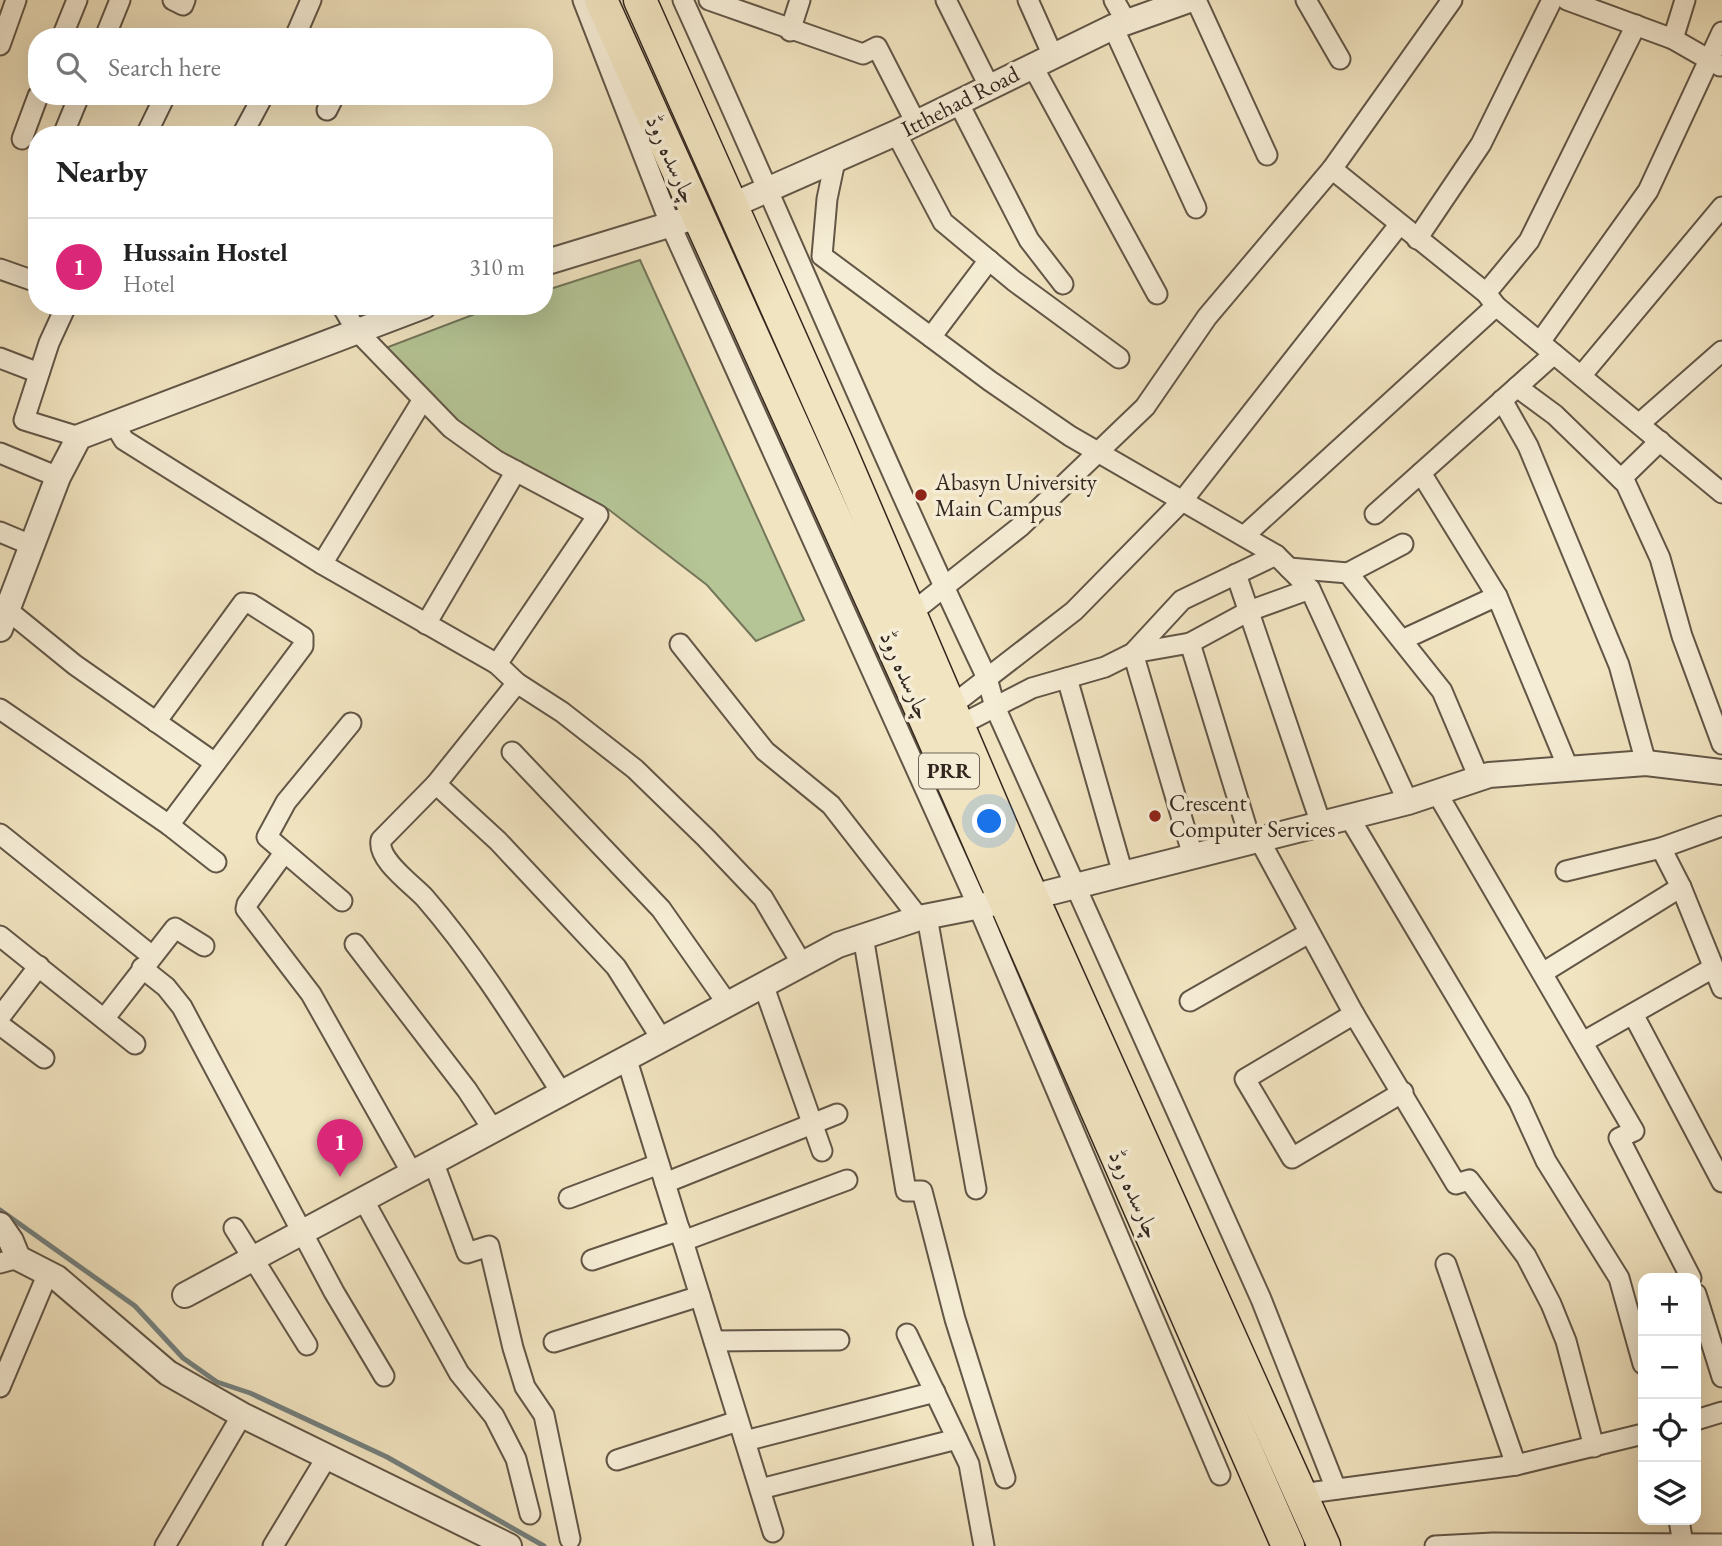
<!DOCTYPE html>
<html lang="en">
<head>
<meta charset="utf-8">
<style>
	body { margin:0; font-family:"EB Garamond",Amiri,serif; background:#f6f6f6; color:#222 }
	.controls { position:absolute; right:21px; bottom:21px; display:grid; overflow:hidden; border-radius:14px; box-shadow:0 7px 28px #0002 }
	.controls button { width:63px; height:63px; display:grid; place-items:center; padding:0; border:0; border-bottom:2px solid #e0e0e0; background:#fff; color:#222; font:35px sans-serif }
	.you { position:absolute; left:990px; top:822px; width:24px; height:24px; margin:-18px; border:5px solid #fff; border-radius:50%; background:#1a73e8; box-shadow:0 0 0 10px #1a73e833 }
	.badge { display:grid; place-items:center; width:46px; height:46px; border-radius:50%; background:#db2777; color:#fff; font-size:23px; font-weight:700 }
	.pin { position:absolute; translate:-50% -58px; filter:drop-shadow(0 2px 4px #0008) }
	.pin::after { content:''; position:absolute; top:37px; width:24px; height:21px; background:inherit; clip-path:polygon(0 0,100% 0,50% 100%) }
	.list { margin:0; padding:0; list-style:none }
	h2 { display:flex; justify-content:space-between; align-items:center; height:91px; margin:0; padding:0 28px; font-size:30px }
	h2 small { font-size:23px; font-weight:400; color:#767676 }
	.list li { display:grid; grid-template-columns:46px 1fr auto; gap:21px; align-items:center; box-sizing:border-box; height:98px; padding:0 28px; border-top:2px solid #e0e0e0 }
	.list b { display:block; font-size:26px; white-space:nowrap }
	.list p { margin:0; font-size:23px; white-space:nowrap; color:#767676 }
	.list em { font-size:23px; font-style:normal; color:#767676 }
	.icon { flex:none; width:38px; height:38px; fill:none; stroke:currentColor; stroke-width:2; stroke-linecap:round; stroke-linejoin:round }
	.map { position:relative; flex:none; width:1722px; height:1546px; overflow:hidden }
	.search { position:absolute; background:#fff; box-shadow:0 7px 28px #0002; left:28px; top:28px; width:525px; height:77px; display:flex; align-items:center; gap:18px; box-sizing:border-box; padding:0 24px; border-radius:28px; color:#767676; font-size:26px }
	.panel { position:absolute; background:#fff; box-shadow:0 7px 28px #0002; left:28px; top:126px; width:525px; height:189px; border-radius:28px }
	.map>svg:first-child { display:block }
	.green { fill:#b5c596; stroke:#74765a; stroke-width:2 }
	.lines { fill:none; stroke-linecap:round; stroke-linejoin:round }
	.stream { stroke:#74807e; stroke-width:5 }
	.minor-casing { stroke:#625647; stroke-width:23 }
	.tertiary-casing { stroke:#625647; stroke-width:28 }
	.trunk-casing { stroke:#33261f; stroke-width:35 }
	.minor { stroke:#f6edd6; stroke-width:19 }
	.tertiary { stroke:#f6edd6; stroke-width:24 }
	.trunk { stroke:#f1e4c0; stroke-width:32 }
	.poi-dot { fill:#8f2418; stroke:#f6edd6; stroke-width:2.5 }
	.labels { text-anchor:middle; stroke-width:7; stroke-linejoin:round; paint-order:stroke }
	.shield { fill:#f6edd6; stroke:#6e6256; stroke-width:2 }
	.shield-label { font-size:21px; font-weight:bold; fill:#33261f }
	.street-label { font-size:23px; fill:#33261f; stroke:#f6edd6 }
	.poi-label { font-size:23px; fill:#33261f; stroke:#f6edd6; text-anchor:start }
</style>
</head>
<body>
<div class="map">
<svg width="1722" height="1546" viewBox="0 0 1722 1546">
	<rect width="100%" height="100%" fill="#f1e4c0"/>
	<filter id="stains"><feTurbulence type="fractalNoise" baseFrequency=".00286" numOctaves="4"/><feColorMatrix values="0 0 0 0 .2 0 0 0 0 .09 0 0 0 0 .02 0 0 0 .5 -.17"/></filter>
	<radialGradient id="worn" r=".72"><stop offset=".6" stop-color="#630" stop-opacity="0"/><stop offset="1" stop-color="#630" stop-opacity=".3"/></radialGradient>
	<path class="green" d="M640 260 804 620 756 641 707 585 608 509 496 456 367 355 496 306H544V291Z"/>
	<g class="lines">
		<path class="stream" d="M0 1210 135 1306 183 1358 217 1382 250 1393 387 1457 544 1546"/>
		<g class="minor-casing">
			<g id="minor">
				<path d="M173 0 183 5 185 0"/>
				<path d="M583 0 671 226 978 906 1220 1475"/>
				<path d="M683 0C786 226 880 454 987 678L995 707 1261 1299 1336 1489"/>
				<path d="M709 0 863 54 877 47 916 123"/>
				<path d="M946 0 989 86"/>
				<path d="M1028 0 1053 56"/>
				<path d="M1114 0 1127 23"/>
				<path d="M1196 0 1267 155"/>
				<path d="M1306 0 1340 59"/>
				<path d="M1567 0 1673 39 1720 66"/>
				<path d="M1113 27 1196 208"/>
				<path d="M790 31 800 0"/>
				<path d="M62 37 77 0"/>
				<path d="M105 37 120 0"/>
				<path d="M295 37 311 0"/>
				<path d="M1673 39 1685 0"/>
				<path d="M0 45 16 0"/>
				<path d="M1032 65 1157 294"/>
				<path d="M958 102 1029 240 1063 284"/>
				<path d="M327 110 334 96"/>
				<path d="M896 133 943 222 1014 281 1119 358"/>
				<path d="M63 135 79 96"/>
				<path d="M146 135 165 96"/>
				<path d="M242 135 263 96"/>
				<path d="M22 139 38 96"/>
				<path d="M835 161 827 199 822 256 990 381 1070 436 1276 555 1310 589"/>
				<path d="M1332 169 1486 293 1496 306 1722 493"/>
				<path d="M1417 239 1481 144 1552 0"/>
				<path d="M0 269 37 282"/>
				<path d="M1486 293 1529 241 1636 25"/>
				<path d="M66 306 49 343 24 420 79 437"/>
				<path d="M342 306 356 330 451 428 497 461 598 515 497 664 517 683 436 784 498 841 616 967 661 1038"/>
				<path d="M931 337 989 260"/>
				<path d="M1540 342 1648 191 1722 32"/>
				<path d="M0 358 39 373"/>
				<path d="M1581 376 1722 207"/>
				<path d="M1517 387 1555 415 1626 484 1660 558 1682 636 1722 744"/>
				<path d="M1502 400 1528 446 1619 665 1646 763"/>
				<path d="M113 422 124 440 322 564 497 664"/>
				<path d="M1639 424 1722 351"/>
				<path d="M0 453 58 477"/>
				<path d="M1421 473 1497 596 1569 770"/>
				<path d="M1621 479 1660 441"/>
				<path d="M1375 514 1554 354"/>
				<path d="M0 532 31 545"/>
				<path d="M1244 536 1496 306"/>
				<path d="M322 564 422 401"/>
				<path d="M1289 568 1348 573 1442 691 1479 778"/>
				<path d="M1348 573 1403 544"/>
				<path d="M1236 574 1321 824"/>
				<path d="M0 604 75 665 215 763"/>
				<path d="M910 614 1021 526 1145 407 1207 317 1332 169 1452 0"/>
				<path d="M426 624 516 471"/>
				<path d="M1402 640 1497 596"/>
				<path d="M1190 643 1249 611 1310 589 1408 802"/>
				<path d="M680 644 765 751 831 805 919 918"/>
				<path d="M1067 678 1123 874"/>
				<path d="M517 683 562 712 635 769 706 838 763 898 802 964"/>
				<path d="M950 707 1074 611 1183 500 1399 225"/>
				<path d="M0 709 169 825 216 862"/>
				<path d="M156 722 243 603 251 604 303 637V646L169 825"/>
				<path d="M958 726 1032 688 1105 667 1133 653 1182 600 1276 555"/>
				<path d="M512 752 661 909 727 1003"/>
				<path d="M436 784 381 840C377 860 412 884 425 898 477 958 518 1025 561 1092"/>
				<path d="M1437 793 1634 1131 1619 1138 1691 1278"/>
				<path d="M1349 817 1519 1102 1546 1161 1619 1278 1643 1364"/>
				<path d="M0 834 152 956"/>
				<path d="M1260 841 1354 1014 1456 1184 1469 1180 1526 1256 1551 1304 1566 1341 1594 1447"/>
				<path d="M1661 848 1681 887 1722 988"/>
				<path d="M284 853 247 904 246 909 311 994 412 1173"/>
				<path d="M1193 856 1133 653 1190 643 1251 842"/>
				<path d="M1566 871 1661 848 1722 826"/>
				<path d="M342 901 267 837 286 802 351 723"/>
				<path d="M927 917 976 1189"/>
				<path d="M0 936 135 1044"/>
				<path d="M863 936 906 1191H922L955 1319 1005 1478"/>
				<path d="M355 944 467 1090 492 1128"/>
				<path d="M142 968 166 987 182 1007 334 1292 384 1376"/>
				<path d="M1544 972 1681 887"/>
				<path d="M763 984 822 1151"/>
				<path d="M1190 1001 1309 933"/>
				<path d="M1354 1014 1245 1079 1292 1158 1403 1092"/>
				<path d="M1633 1014 1722 1182"/>
				<path d="M0 1017 39 966"/>
				<path d="M104 1019 175 928 204 946"/>
				<path d="M0 1025 44 1058"/>
				<path d="M1583 1042 1713 968"/>
				<path d="M626 1057 773 1532"/>
				<path d="M433 1161 467 1253 489 1246 513 1348 525 1387 544 1415 570 1539"/>
				<path d="M665 1183 837 1114"/>
				<path d="M569 1198 659 1164"/>
				<path d="M363 1199 459 1373 494 1416 516 1459 530 1514"/>
				<path d="M234 1228 307 1345"/>
				<path d="M683 1241 847 1180"/>
				<path d="M592 1260 680 1230"/>
				<path d="M0 1263 18 1258"/>
				<path d="M1446 1264 1516 1465"/>
				<path d="M1696 1294 1722 1377"/>
				<path d="M907 1334 969 1464 984 1546"/>
				<path d="M714 1341 839 1340"/>
				<path d="M554 1342 700 1296"/>
				<path d="M0 1387 48 1273"/>
				<path d="M1696 1420 1722 1412"/>
				<path d="M745 1441 935 1392"/>
				<path d="M617 1460 738 1421"/>
				<path d="M760 1489 957 1439"/>
				<path d="M1301 1494 1516 1465 1643 1434"/>
				<path d="M1679 1520 1683 1544"/>
				<path d="M165 1546 242 1415"/>
				<path d="M273 1546 328 1455"/>
				<path d="M1435 1546 1493 1543 1722 1544"/>
			</g>
		</g>
		<g class="tertiary-casing">
			<g id="tertiary">
				<path d="M733 205 896 133 1113 27 1189 0"/>
				<path d="M544 263 698 216"/>
				<path d="M0 629 58 477 79 437 424 306"/>
				<path d="M1032 897 1408 802 1489 775 1646 763 1722 772"/>
				<path d="M0 1225 11 1241 18 1258 57 1278 168 1373 242 1415 509 1546"/>
				<path d="M185 1295 838 945 919 918 1006 901"/>
			</g>
		</g>
		<g class="trunk-casing">
			<g id="trunk">
				<path d="M601 0 915 696 1288 1546"/>
				<path d="M640 0 838 445 1020 870 1324 1546"/>
			</g>
		</g>
		<use href="#minor" class="minor"/>
		<use href="#tertiary" class="tertiary"/>
		<use href="#trunk" class="trunk"/>
	</g>
	<g class="poi-dot">
		<circle cx="921" cy="495" r="7"/>
		<circle cx="1155" cy="816" r="7"/>
	</g>
	<g class="labels">
		<rect class="shield" x="919" y="753.5" width="60" height="35" rx="5"/>
		<g class="shield-label">
			<text x="949" y="778">PRR</text>
		</g>
		<g class="street-label">
			<text transform="translate(960 101) rotate(-27)" y="8">Itthehad Road</text>
			<text transform="translate(672 159) rotate(66)" y="8">چارسدہ روڈ</text>
			<text transform="translate(906 675) rotate(66)" y="8">چارسدہ روڈ</text>
			<text transform="translate(1135 1194) rotate(66)" y="8">چارسدہ روڈ</text>
		</g>
		<g class="poi-label">
			<text x="935" y="490">Abasyn University<tspan x="935" dy="26">Main Campus</tspan></text>
			<text x="1169" y="811">Crescent<tspan x="1169" dy="26">Computer Services</tspan></text>
		</g>
	</g>
	<rect width="100%" height="100%" filter="url(#stains)"/>
	<rect width="100%" height="100%" fill="url(#worn)"/>
</svg>
<div class="controls">
<button>+</button>
<button>−</button>
<button><svg class="icon" aria-label="locate" viewBox="0 0 24 24"><circle cx="12" cy="12" r="6"/><path d="M12 2v4M12 18v4M2 12h4M18 12h4"/></svg></button>
<button><svg class="icon" aria-label="layers" viewBox="0 0 24 24"><path d="M12 4l9 5-9 5-9-5zM3 14l9 5 9-5"/></svg></button>
</div>
<div class="you"></div>
<div class="pin badge" style="left:340px;top:1177px">1</div>
<div class="search"><svg class="icon" aria-label="search" viewBox="0 0 24 24"><circle cx="10" cy="10" r="6"/><path d="M15 15l6 6"/></svg>Search here</div>
<section class="panel">
<h2>Nearby<small></small></h2>
<ul class="list">
<li><span class="badge">1</span><div><b>Hussain Hostel</b><p>Hotel</p></div><em>310 m</em></li>
</ul>
</section>
</div>
</body>
</html>
